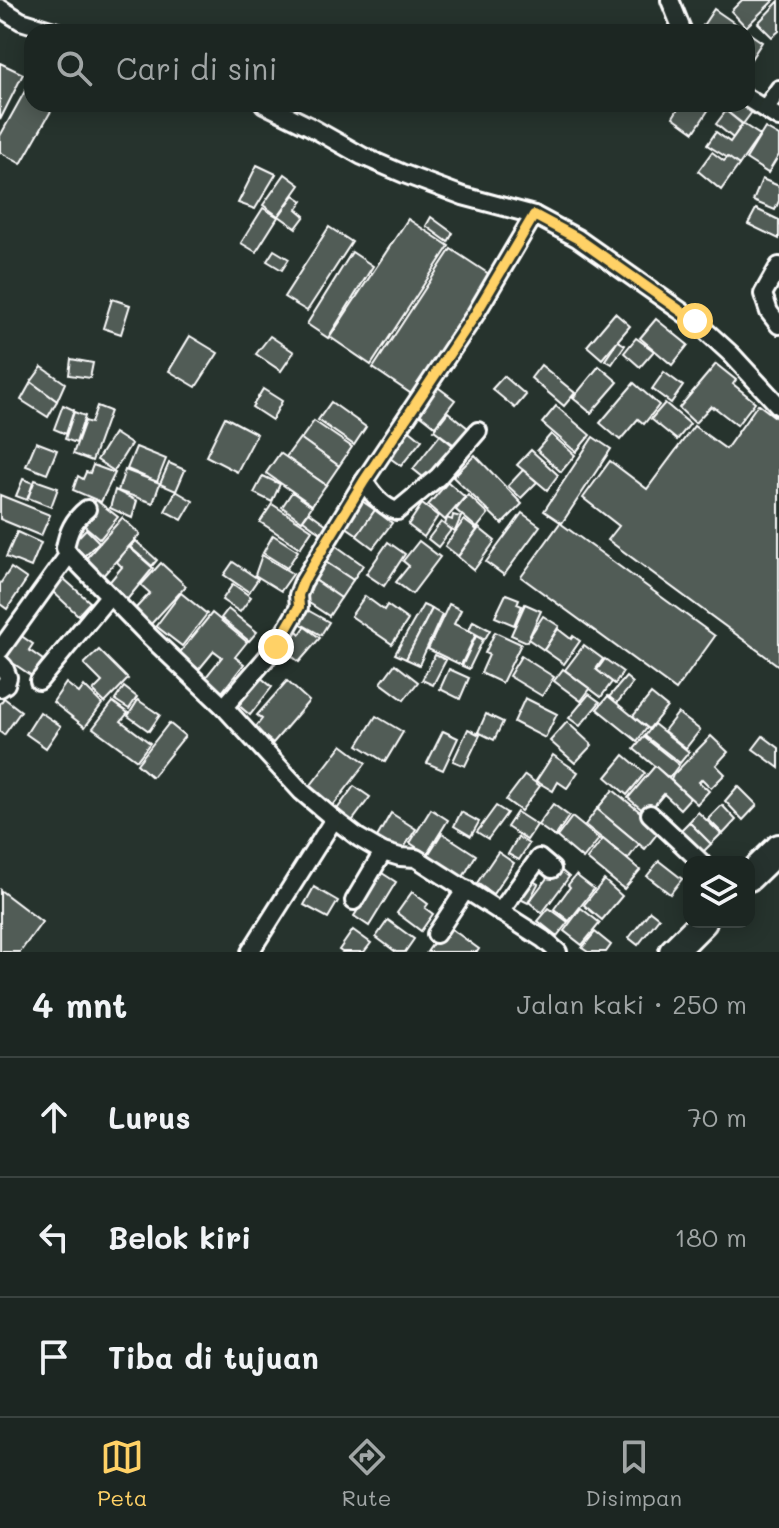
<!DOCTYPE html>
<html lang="id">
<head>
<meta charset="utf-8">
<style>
	body { margin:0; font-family:Mali,sans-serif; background:#252e2a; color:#f1f3f6 }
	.controls { position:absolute; right:24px; bottom:24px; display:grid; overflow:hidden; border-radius:16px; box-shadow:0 4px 20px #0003 }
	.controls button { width:72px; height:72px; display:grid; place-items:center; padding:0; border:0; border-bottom:2px solid #3a4340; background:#1c2622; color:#f1f3f6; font:40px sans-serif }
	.stop { position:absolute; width:24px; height:24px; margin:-18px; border:6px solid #ffd166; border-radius:50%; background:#fff }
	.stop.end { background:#ffd166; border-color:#fff; box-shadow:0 2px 8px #0008 }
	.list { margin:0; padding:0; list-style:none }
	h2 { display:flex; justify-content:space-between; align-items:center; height:104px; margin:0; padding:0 32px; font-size:34px }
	h2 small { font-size:26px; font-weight:400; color:#a0a5a5 }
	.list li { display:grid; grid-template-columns:52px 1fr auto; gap:24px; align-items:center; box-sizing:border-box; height:120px; padding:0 32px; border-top:2px solid #3a4340 }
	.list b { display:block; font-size:30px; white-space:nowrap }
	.list em { font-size:26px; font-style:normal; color:#a0a5a5 }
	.icon { flex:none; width:44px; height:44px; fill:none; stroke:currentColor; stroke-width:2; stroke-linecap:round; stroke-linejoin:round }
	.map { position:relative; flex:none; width:779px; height:952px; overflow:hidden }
	.search { position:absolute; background:#1c2622; box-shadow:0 4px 20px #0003; left:24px; right:24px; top:24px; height:88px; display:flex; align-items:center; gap:20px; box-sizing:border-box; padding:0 28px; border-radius:24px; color:#a0a5a5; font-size:30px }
	.sheet { height:464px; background:#1c2622 }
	nav { display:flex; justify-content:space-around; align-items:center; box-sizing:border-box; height:112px; border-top:2px solid #3a4340; background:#1c2622; font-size:22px; color:#a0a5a5 }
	nav a { display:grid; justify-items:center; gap:4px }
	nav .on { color:#ffd166 }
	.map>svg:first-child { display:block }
	.building { fill:#515c57; stroke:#fff; stroke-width:2 }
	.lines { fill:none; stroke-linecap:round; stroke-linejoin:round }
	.minor-casing { stroke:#fff; stroke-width:22 }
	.trunk-casing { stroke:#fff; stroke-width:32 }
	.minor { stroke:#26332d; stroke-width:16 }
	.trunk { stroke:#26332d; stroke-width:26 }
	.route { stroke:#ffd166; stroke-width:10 }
</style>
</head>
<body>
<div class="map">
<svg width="779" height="952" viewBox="0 0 779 952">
	<rect width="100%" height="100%" fill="#26332d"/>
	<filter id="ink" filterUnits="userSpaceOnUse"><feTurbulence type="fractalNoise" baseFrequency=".0125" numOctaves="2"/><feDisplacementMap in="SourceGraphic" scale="16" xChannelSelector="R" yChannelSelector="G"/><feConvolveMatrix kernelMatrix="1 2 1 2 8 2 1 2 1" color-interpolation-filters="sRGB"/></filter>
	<g filter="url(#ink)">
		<g class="building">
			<path d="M742 0H774L746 27 731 11Z"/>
			<path d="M779 1V31L772 37 758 23Z"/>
			<path d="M714 9 762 42 751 59 747 56V32H710L702 27Z"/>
			<path d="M0 63 23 74 0 120Z"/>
			<path d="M30 82 32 83V104H55L21 164 0 152V136Z"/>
			<path d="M681 104H707L711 106 694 132 673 117Z"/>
			<path d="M730 104H742L752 112 743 124 725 110Z"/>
			<path d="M726 111 742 124 733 138 716 124Z"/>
			<path d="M743 124 760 135 739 165 707 145 716 132 730 142Z"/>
			<path d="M765 128 779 136V155L768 173 746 159Z"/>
			<path d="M712 152 724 161 728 157 739 165 721 190 698 171Z"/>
			<path d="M257 165 276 174 255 209 238 203Z"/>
			<path d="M285 174 300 185 278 216 263 205Z"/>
			<path d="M762 179 779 186V201L775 210 753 201Z"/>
			<path d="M294 195 303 201 297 209 305 216 296 228 279 216Z"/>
			<path d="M263 208 278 217 256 252 241 243Z"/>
			<path d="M756 209 779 220V239L748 224Z"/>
			<path d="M431 217 453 233 448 242 426 226Z"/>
			<path d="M408 219 449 246 371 365 330 337Z"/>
			<path d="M329 227 352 242 307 311 284 297Z"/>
			<path d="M451 249 492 276 413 395 373 368Z"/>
			<path d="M274 250 289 259 282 270 267 261Z"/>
			<path d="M352 252 373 266 328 338 307 324Z"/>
			<path d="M112 299 130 305 121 334 103 328Z"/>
			<path d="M615 313 630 326 602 359 587 346Z"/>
			<path d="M656 319 688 345 672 365 640 338Z"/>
			<path d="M190 336 218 353 196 387 169 371Z"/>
			<path d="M270 336 294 352 281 371 256 354Z"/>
			<path d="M636 338 654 351 640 367 624 353Z"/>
			<path d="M618 341 625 345 612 364 605 360Z"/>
			<path d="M71 359 93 363 90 378 69 375Z"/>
			<path d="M716 364 736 380 733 384 755 402 737 425 714 407 713 408 711 406 695 423 679 408Z"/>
			<path d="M541 365 575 393 564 406 531 378Z"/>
			<path d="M599 366 618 382 591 413 573 398Z"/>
			<path d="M42 367 65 383 57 401 31 382Z"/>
			<path d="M664 372 683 386 671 403 652 389Z"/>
			<path d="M504 376 526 395 515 408 492 389Z"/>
			<path d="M31 382 57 401 48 417 21 400Z"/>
			<path d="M634 383 659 405 644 424 638 419 620 440 600 423Z"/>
			<path d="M435 385 455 400 435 426 416 411Z"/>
			<path d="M263 389 282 401 272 420 252 407Z"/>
			<path d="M331 402 366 427 354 445 318 420Z"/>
			<path d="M665 403 690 424 677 440 651 419Z"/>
			<path d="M758 404 779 420V666L608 540 619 526 583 498 610 461 647 489 694 426 726 449Z"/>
			<path d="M63 405 74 410 66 434 54 429Z"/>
			<path d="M97 406 110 411 92 461 73 454 85 421 91 423Z"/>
			<path d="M556 406 590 435 576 452 542 423Z"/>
			<path d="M74 412 85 416 76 443 65 439Z"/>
			<path d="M448 412 473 432 460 449 434 430Z"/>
			<path d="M225 417 257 434 237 472 206 456Z"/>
			<path d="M314 421 352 447 339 466 301 439Z"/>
			<path d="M405 426 422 440 401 466 383 453Z"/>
			<path d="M114 433 131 444 114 471 97 460Z"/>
			<path d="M551 434 575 455 561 472 537 450Z"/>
			<path d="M440 435 455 447 428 481 413 469Z"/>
			<path d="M593 437 611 449 562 523 544 511Z"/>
			<path d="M300 438 339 466 326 485 286 457Z"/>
			<path d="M36 442 57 450 47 474 26 466Z"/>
			<path d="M136 447 166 459 157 482 127 469Z"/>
			<path d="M531 450 558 475 547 490 517 465Z"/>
			<path d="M280 453 326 485 312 505 266 473Z"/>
			<path d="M475 455 522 504 502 524 453 477Z"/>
			<path d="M169 463 185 470 176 491 160 484Z"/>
			<path d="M93 465 115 473 101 502 73 490 78 476 83 479 86 472 90 473Z"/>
			<path d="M125 470 160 483 153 503 118 491Z"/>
			<path d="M523 470 537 482 521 498 508 486Z"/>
			<path d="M263 476 280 484 272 502 254 493Z"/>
			<path d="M23 479 33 483 27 500 16 496Z"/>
			<path d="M35 480 58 488 51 507 28 498Z"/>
			<path d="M448 482 465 497 445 520 428 505Z"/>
			<path d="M115 490 137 501 132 518 110 508Z"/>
			<path d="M176 491 193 501 182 520 165 511Z"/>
			<path d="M292 492 312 506 302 521 282 507Z"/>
			<path d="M0 495 50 515 41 536 0 519Z"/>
			<path d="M468 495 488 514 477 528 456 510Z"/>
			<path d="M359 499 375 510 358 535 342 524Z"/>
			<path d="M96 500 118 517 100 539 79 521Z"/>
			<path d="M272 504 312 530 300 548 260 522Z"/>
			<path d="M422 504 438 516 424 537 408 525Z"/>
			<path d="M375 510 392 523 373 548 357 536Z"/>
			<path d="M309 512 327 525 321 533 303 520Z"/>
			<path d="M522 513 540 526 504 575 486 562Z"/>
			<path d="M453 515 461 517 455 531 445 525 447 518 452 520Z"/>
			<path d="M122 518 140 534 100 579 82 563Z"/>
			<path d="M464 520 477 530 458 556 445 546Z"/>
			<path d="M441 522 451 530 438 547 428 539Z"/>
			<path d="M560 523 715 636 676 690 521 577Z"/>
			<path d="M479 528 495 541 474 570 458 557Z"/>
			<path d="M86 529 99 542 80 560 68 548Z"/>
			<path d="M17 532 41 543 31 567 6 557Z"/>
			<path d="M273 535 298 551 287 568 263 553Z"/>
			<path d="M136 541 157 560 152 566 130 547Z"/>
			<path d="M419 541 440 557 412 594 396 582 409 566 403 561Z"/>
			<path d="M388 542 405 554 384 586 366 574Z"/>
			<path d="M335 545 363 565 353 580 324 561Z"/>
			<path d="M129 547 153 568 126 601 107 585 122 567 117 562Z"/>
			<path d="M262 555 293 574 281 591 255 575Z"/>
			<path d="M324 561 353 580 341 598 312 578Z"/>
			<path d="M233 562 258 579 249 592 224 575Z"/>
			<path d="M161 563 186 586 151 624 135 609 150 593 141 585Z"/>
			<path d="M11 568 27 579 7 609 0 604V584Z"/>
			<path d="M63 578 90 602 78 615 52 591Z"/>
			<path d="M312 578 341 598 329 616 300 597Z"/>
			<path d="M233 584 251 597 240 612 222 600Z"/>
			<path d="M181 593 207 614 182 646 156 626Z"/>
			<path d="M506 594 519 599 517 604 522 606 514 625 495 617Z"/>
			<path d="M365 596 384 610 387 605 408 620 392 644 351 616Z"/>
			<path d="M449 604 461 610 454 624 476 634 461 665 428 649Z"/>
			<path d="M525 604 541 611 527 642 511 635Z"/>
			<path d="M423 605 432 609 406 659 395 654Z"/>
			<path d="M302 607 329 622 321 635 294 620Z"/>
			<path d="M228 609 257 632 249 641 221 618Z"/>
			<path d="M432 609 442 615 419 665 406 659Z"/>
			<path d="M212 613 247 642 235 657 244 664 218 697 201 683 222 657 214 651 196 673 176 657Z"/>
			<path d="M543 616 559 626 544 650 528 639Z"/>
			<path d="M473 621 490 630 485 639 469 630Z"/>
			<path d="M305 627 320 638 299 662 281 647 296 630 300 634Z"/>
			<path d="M558 629 571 639 573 636 580 641 564 664 544 650Z"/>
			<path d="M495 632 521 644 502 683 481 673 489 655 485 653Z"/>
			<path d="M20 635 33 644 29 650 43 660 32 676 4 657Z"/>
			<path d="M476 636 483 640 469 669 462 666Z"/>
			<path d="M584 645 603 659 596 669 612 682 601 697 565 670Z"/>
			<path d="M99 650 128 679 105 703 93 691 102 682 84 664Z"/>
			<path d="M435 655 446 660 433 685 422 680Z"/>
			<path d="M521 656 554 677 542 696 509 676Z"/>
			<path d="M605 659 623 672 615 684 597 670Z"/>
			<path d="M395 664 418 682 404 700 381 683Z"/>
			<path d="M449 669 469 678 460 699 440 689Z"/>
			<path d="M563 669 590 689 581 701 554 681Z"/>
			<path d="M259 676 272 687 250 715 237 704Z"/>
			<path d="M626 677 633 683 617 703 609 697Z"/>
			<path d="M287 681 309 701 273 743 255 728 262 719 257 715Z"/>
			<path d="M66 683 79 693 84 686 102 704 85 727 53 702Z"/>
			<path d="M124 687 137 697 129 709 115 700Z"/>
			<path d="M589 694 600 702 580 726 569 718Z"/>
			<path d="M651 694 667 707 649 729 633 716Z"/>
			<path d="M608 696 647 728 637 741 597 709Z"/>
			<path d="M4 698 21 711 4 735 0 732V704Z"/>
			<path d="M525 698 557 714 545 738 514 722Z"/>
			<path d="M138 700 160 715 149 731 128 716Z"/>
			<path d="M113 702 128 713 121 721 150 743 137 760 93 728Z"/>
			<path d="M40 712 61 726 46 748 26 734Z"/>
			<path d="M678 713 700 730 686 748 664 731Z"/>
			<path d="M486 714 503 722 494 740 478 732Z"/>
			<path d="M376 716 403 732 385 762 358 745Z"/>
			<path d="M567 722 592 745 575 763 550 741Z"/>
			<path d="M169 723 185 736 152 777 137 764Z"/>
			<path d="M654 724 689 752 680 763 645 736Z"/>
			<path d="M468 729 480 735 465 766 453 761Z"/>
			<path d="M443 731 458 738 443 770 427 763Z"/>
			<path d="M711 736 728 752 716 765 725 774 711 788 702 779 699 782 709 791 697 804 671 780 673 775Z"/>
			<path d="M763 736 779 748V768L753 749Z"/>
			<path d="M644 737 679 765 669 778 634 749Z"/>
			<path d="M342 745 366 763 328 812 304 794Z"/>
			<path d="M553 755 578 772 567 788 558 782 553 791 536 781Z"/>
			<path d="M624 755 645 773 627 795 606 777Z"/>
			<path d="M655 766 690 798 680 809 664 794 647 814 628 798Z"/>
			<path d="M525 775 540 786 521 811 506 800Z"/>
			<path d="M354 786 370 797 350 824 335 812Z"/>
			<path d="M738 786 757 805 743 820 725 801Z"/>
			<path d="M613 790 661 829 645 849 597 809Z"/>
			<path d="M553 804 569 816 555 837 538 825Z"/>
			<path d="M722 805 736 820 723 834 708 819Z"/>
			<path d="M496 806 507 813 488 839 477 832Z"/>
			<path d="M431 809 448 820 427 854 410 843Z"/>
			<path d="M597 809 639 844 628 859 585 825Z"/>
			<path d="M461 812 479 822 471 836 454 826Z"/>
			<path d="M517 812 537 825 527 840 507 827Z"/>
			<path d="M698 812 721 834 711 844 689 822Z"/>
			<path d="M391 813 416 829 400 854 376 839Z"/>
			<path d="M572 817 599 839 583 859 557 837Z"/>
			<path d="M689 822 711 844 701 854 678 833Z"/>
			<path d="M442 833 476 855 463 877 428 855Z"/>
			<path d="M518 837 529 844 519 860 508 854Z"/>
			<path d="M603 839 640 870 624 889 587 859Z"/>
			<path d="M498 852 514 863 493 894 477 883Z"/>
			<path d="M659 861 682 879 670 894 647 876Z"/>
			<path d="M556 866 569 877 542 913 529 902Z"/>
			<path d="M382 873 396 882 369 926 354 916Z"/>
			<path d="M576 875 594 889 569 921 554 909 570 887 568 885Z"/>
			<path d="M526 877 538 884 528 903 516 897Z"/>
			<path d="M604 880 622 896 602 920 584 905Z"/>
			<path d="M314 887 338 901 328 918 304 905Z"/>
			<path d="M0 890 42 922 20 952H0Z"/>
			<path d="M412 892 428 904 425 908 433 914 421 931 397 913Z"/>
			<path d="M549 908 568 922 557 936 538 921Z"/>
			<path d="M581 908 600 923 582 945 564 931Z"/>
			<path d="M650 911 659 918 638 945 629 938Z"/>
			<path d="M388 920 414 939 405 952H396L376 937Z"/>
			<path d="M446 925 479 949 477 952H427Z"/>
			<path d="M353 930 371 943 364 952H342L339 950Z"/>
			<path d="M595 932 611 945 606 952H588L582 948Z"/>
		</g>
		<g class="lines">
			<g class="minor-casing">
				<g id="minor">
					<path d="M670 0 683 32"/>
					<path d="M0 8 21 21 57 32"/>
					<path d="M747 98 779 118"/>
					<path d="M264 104 309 126 362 156 404 174 463 196 534 215 577 238 695 321 731 354 779 406"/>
					<path d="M765 109 779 89"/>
					<path d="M534 215 475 315 364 481 328 540 303 582 298 595 299 607 276 647 224 707 302 792 334 819 359 838 383 852 400 857 416 858 543 939 558 952"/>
					<path d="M779 266 763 294 769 312 779 325"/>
					<path d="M364 481C372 494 382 507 397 511L438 477 478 431"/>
					<path d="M69 554 65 548C68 532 73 520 87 509"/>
					<path d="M0 650 69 554 150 637 224 707"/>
					<path d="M0 663 4 667 8 677 6 684 0 688"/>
					<path d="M39 681 109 596"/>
					<path d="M650 814 701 862"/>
					<path d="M354 901 383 852"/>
					<path d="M500 912 539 858 552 869"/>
					<path d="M436 934 466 889"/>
					<path d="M250 952 334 819"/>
				</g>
			</g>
			<g class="trunk-casing">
				<g id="trunk">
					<path d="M749 877 779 848"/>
					<path d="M673 952 703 922"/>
				</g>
			</g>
			<use href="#minor" class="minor"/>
			<use href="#trunk" class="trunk"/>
		</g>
	</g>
	<g class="lines" filter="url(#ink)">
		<path class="route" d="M276 647 299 607 298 595 303 582 328 540 364 481 475 315 534 215 577 238 695 321"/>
	</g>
</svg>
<div class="controls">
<button><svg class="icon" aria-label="layers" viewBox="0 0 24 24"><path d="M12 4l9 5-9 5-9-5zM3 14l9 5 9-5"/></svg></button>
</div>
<div class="stop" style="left:695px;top:321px"></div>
<div class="stop end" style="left:276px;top:647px"></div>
<div class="search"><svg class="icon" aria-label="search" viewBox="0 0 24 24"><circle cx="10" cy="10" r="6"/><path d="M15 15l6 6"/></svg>Cari di sini</div>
</div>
<section class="sheet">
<h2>4 mnt<small>Jalan kaki · 250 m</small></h2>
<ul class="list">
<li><svg class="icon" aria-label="ahead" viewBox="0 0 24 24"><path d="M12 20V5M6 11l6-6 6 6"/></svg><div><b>Lurus</b></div><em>70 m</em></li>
<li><svg class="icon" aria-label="left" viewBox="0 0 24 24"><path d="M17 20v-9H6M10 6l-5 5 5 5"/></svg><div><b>Belok kiri</b></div><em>180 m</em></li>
<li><svg class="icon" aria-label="arrive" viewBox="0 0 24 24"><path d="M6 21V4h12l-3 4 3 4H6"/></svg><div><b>Tiba di tujuan</b></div></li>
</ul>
</section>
<nav>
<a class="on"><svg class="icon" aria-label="map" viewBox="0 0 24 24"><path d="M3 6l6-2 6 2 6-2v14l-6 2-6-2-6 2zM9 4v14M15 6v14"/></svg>Peta</a>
<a><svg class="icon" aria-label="directions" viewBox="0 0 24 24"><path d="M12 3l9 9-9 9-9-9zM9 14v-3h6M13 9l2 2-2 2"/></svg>Rute</a>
<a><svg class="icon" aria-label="saved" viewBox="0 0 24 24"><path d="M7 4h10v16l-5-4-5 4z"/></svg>Disimpan</a>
</nav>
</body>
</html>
